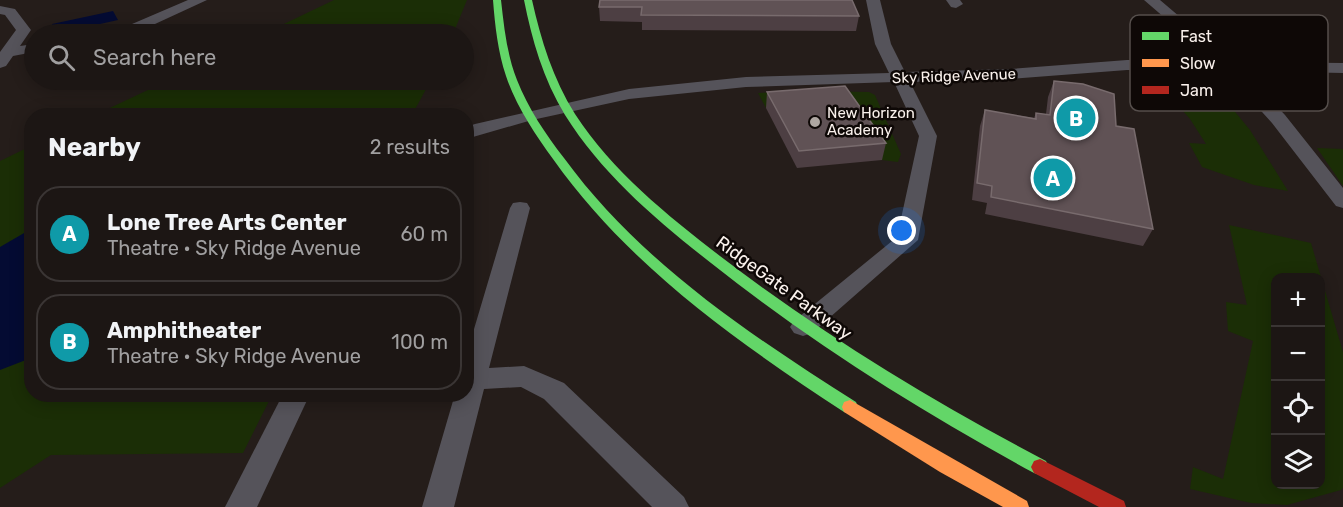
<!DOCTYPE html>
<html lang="en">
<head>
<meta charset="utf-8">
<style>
	body { margin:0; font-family:Rubik,sans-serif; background:#292322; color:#f1f3f6 }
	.controls { position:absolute; right:18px; bottom:18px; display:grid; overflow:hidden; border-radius:12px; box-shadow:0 3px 15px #0003 }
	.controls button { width:54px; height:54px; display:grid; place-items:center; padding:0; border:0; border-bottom:2px solid #3a3534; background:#1c1614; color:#f1f3f6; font:30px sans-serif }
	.you { position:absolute; left:902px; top:231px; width:21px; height:21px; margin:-15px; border:4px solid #fff; border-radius:50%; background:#1a73e8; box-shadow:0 0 0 9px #1a73e833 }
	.badge { display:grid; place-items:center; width:39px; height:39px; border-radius:50%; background:#d93025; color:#fff; font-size:20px; font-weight:700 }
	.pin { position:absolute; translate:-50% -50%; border:3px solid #fff; box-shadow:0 2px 6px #0006 }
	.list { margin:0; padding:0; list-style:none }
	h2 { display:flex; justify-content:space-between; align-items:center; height:78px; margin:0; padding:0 24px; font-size:26px }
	h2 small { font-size:20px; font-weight:400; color:#a09fa0 }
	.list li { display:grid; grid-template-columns:39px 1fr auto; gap:18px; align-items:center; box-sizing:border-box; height:96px; margin:0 12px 12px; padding:0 12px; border:2px solid #3a3534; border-radius:24px }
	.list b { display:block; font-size:22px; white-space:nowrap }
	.list p { margin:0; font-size:20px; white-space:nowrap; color:#a09fa0 }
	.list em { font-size:20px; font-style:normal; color:#a09fa0 }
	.icon { flex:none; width:33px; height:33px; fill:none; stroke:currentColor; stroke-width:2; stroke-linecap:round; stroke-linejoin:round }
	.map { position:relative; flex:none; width:1343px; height:507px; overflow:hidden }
	.search { position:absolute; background:#1c1614; box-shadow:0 3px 15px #0003; left:24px; top:24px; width:450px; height:66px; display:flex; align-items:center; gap:15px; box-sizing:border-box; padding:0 21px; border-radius:33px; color:#a09fa0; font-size:22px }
	.panel { position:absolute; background:#1c1614; box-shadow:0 3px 15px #0003; left:24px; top:108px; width:450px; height:294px; border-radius:24px }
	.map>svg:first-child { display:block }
	.green { fill:#1b2e06; fill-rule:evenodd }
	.water { fill:#040b33 }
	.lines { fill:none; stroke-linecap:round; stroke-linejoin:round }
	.street { fill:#55535a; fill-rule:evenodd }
	.fast { fill:#63d668; fill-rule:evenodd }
	.slow { fill:#ff974d; fill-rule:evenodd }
	.jam { fill:#b3261e; fill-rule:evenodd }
	.wall { fill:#4d3f43 }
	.building { fill:#605255; stroke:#786b6d; stroke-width:1.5 }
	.poi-dot { fill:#afa7a2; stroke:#0e0806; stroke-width:2 }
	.labels { text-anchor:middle; stroke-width:5; stroke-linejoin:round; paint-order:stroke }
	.far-street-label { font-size:15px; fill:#faf1ec; stroke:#0e0806 }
	.far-poi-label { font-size:15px; fill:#faf1ec; stroke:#0e0806; text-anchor:start }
	.street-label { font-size:18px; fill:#faf1ec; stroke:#0e0806 }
	.key { fill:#0e0806; stroke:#554e4b; stroke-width:1.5 }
	.key-label { font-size:16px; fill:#faf1ec }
</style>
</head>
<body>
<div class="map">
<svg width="1343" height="507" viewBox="0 0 1343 507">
	<rect width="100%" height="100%" fill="#251d1a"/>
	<g class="green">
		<path d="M334 0H467L453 34H263Z"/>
		<path d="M1178 73 1204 74 1250 130 1288 191 1254 185 1202 167 1189 143 1206 144 1190 119 1168 94H1154L1135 75Z"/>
		<path d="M169 80H431L412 115H95Z"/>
		<path d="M811 91 869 92 875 95 901 154 898 162 882 160 842 102 766 108 758 93Z"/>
		<path d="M31 146 32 394 272 395 243 453 51 455 0 488V161Z"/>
		<path d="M1317 148 1343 149V186Z"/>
		<path d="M1229 225 1311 243 1343 352V488L1341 490 1287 505 1251 503 1190 489 1193 467 1223 479 1253 341 1228 331 1226 302 1247 305ZM1276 278H1320V484H1276Z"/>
	</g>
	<g class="water">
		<path d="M113 11 118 20 55 34 52 24Z"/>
		<path d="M31 229V358L0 370V247Z"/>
	</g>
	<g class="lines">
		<g class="street">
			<path d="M188 0H207L142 30 123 34H99L101 31 132 24Z"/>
			<path d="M866 0H880L891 44 905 72 1011 69 1127 60 1215 61 1144 0H1160L1233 62 1343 63V73L1243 71 1285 115 1343 188V208L1336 206 1272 123 1225 71 1127 70 1011 79 910 82 937 136 918 240 812 333 803 336 794 333 790 327 794 321 897 237 919 136 894 82 746 87 629 99 532 120 466 139V127L475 124 629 89 746 77 889 73 875 44Z"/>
			<path d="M946 0H960L963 4 956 8 951 7Z"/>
			<path d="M0 6 15 9 31 30 20 46 34 44V52L13 56 6 66 0 68V52L16 30 5 15 0 14Z"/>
			<path d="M520 202 527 203 530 208 489 368 524 366 564 383 684 497 689 507H652L544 399 521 387 484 389 454 507H422L455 394H466V356L510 208 513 203Z"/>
			<path d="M283 394H310L257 507H225Z"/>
		</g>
		<g class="fast">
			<path d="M493 0H501C504 27 507 55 517 80 528 108 546 135 564 158 640 262 749 334 856 402L858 407 856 412 850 414 844 412C736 341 629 266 553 159 535 134 516 106 506 76 498 52 495 26 493 0Z"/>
			<path d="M524 0H532C541 40 553 79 575 114 612 171 667 215 720 256 823 335 932 401 1046 461L1049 467 1046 473 1040 475 1034 473C920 411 812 343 711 263 656 220 602 174 565 115 543 79 532 40 524 0Z"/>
		</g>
		<path class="slow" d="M850 400 1027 501 1029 507H1003L940 472 844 412 842 407 844 402Z"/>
		<path class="jam" d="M1040 459 1124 501 1126 507H1099L1034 473 1031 467 1034 461Z"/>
	</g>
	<g class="wall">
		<path d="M600 0 859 16 856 31 642 30V22L600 21 599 7Z"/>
		<path d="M1054 81 1116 126 1153 229 1143 246 985 214 987 203 972 200 980 126 985 110 1034 118 1036 113 1046 114 1048 97Z"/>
		<path d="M767 92 886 143 882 160 797 168 766 108Z"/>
	</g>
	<g class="building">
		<path d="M600 0H852L859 16 641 15 642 7H599Z"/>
		<path d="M1054 81 1083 84 1114 94 1116 126 1134 129 1153 229 991 197 992 186 977 183 985 110 1036 119V113L1050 115Z"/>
		<path d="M845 86 886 143 799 151 767 92Z"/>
	</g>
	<circle class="poi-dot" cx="815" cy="122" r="6"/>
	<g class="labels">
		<g class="far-street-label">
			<text transform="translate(954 76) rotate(-2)" y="5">Sky Ridge Avenue</text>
		</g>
		<g class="far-poi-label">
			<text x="827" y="118">New Horizon<tspan x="827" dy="17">Academy</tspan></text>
		</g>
		<g class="street-label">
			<text transform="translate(784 288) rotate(36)" y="6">RidgeGate Parkway</text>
		</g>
	</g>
	<rect x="1130" y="15" width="198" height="96" rx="9" class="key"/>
	<rect x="1142" y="32" width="27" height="8" fill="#63d668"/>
	<rect x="1142" y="59" width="27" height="8" fill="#ff974d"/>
	<rect x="1142" y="86" width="27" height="8" fill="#b3261e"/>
	<g class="key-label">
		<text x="1180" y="42">Fast</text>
		<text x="1180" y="69">Slow</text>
		<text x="1180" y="96">Jam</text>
	</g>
</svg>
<div class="controls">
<button>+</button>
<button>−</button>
<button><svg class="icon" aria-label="locate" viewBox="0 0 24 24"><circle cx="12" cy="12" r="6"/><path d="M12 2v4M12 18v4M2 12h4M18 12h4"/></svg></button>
<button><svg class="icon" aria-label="layers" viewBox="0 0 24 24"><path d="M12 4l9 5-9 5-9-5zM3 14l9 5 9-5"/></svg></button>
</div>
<div class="you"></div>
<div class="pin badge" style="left:1053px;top:178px;background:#0f9aa8">A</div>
<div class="pin badge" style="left:1076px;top:118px;background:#0f9aa8">B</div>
<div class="search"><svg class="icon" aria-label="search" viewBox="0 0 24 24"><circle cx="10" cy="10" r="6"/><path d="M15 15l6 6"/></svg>Search here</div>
<section class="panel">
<h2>Nearby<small>2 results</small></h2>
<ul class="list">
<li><span class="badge" style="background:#0f9aa8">A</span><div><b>Lone Tree Arts Center</b><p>Theatre · Sky Ridge Avenue</p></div><em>60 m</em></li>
<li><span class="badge" style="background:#0f9aa8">B</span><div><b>Amphitheater</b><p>Theatre · Sky Ridge Avenue</p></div><em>100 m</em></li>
</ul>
</section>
</div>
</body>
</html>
